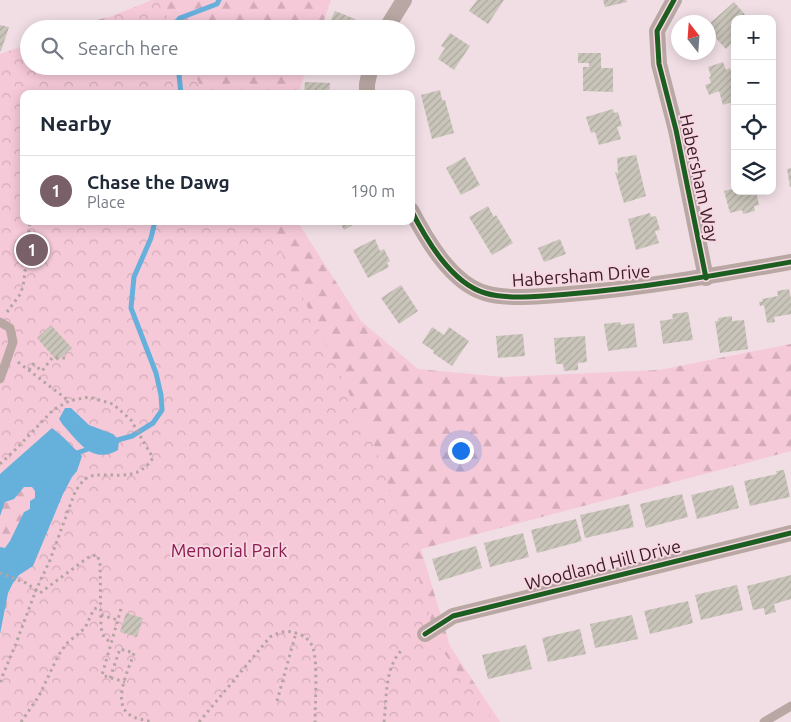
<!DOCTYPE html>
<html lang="en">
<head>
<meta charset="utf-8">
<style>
	body { margin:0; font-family:Ubuntu,sans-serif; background:#f6f6f7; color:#1f2937 }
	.controls { position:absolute; right:15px; top:15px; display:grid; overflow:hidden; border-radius:10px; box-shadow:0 2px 12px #0003 }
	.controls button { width:45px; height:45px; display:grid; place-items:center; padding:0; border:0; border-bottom:1px solid #e0e1e3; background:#fff; color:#1f2937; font:25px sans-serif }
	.compass { position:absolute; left:671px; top:15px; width:45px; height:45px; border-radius:50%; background:#fff; box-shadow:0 2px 12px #0003; rotate:343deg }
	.you { position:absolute; left:460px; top:450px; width:18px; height:18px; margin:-12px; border:4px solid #fff; border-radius:50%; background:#1a73e8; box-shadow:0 0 0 8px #1a73e833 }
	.badge { display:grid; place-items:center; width:32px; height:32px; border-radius:50%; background:#785f68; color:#fff; font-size:16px; font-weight:700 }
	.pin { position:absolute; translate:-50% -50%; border:2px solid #fff; box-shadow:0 1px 5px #0006 }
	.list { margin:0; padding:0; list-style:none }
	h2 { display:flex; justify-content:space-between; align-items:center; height:65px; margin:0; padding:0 20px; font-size:21px }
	h2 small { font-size:16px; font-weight:400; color:#747a83 }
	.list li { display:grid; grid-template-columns:32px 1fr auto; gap:15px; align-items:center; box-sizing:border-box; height:70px; padding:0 20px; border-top:1px solid #e0e1e3 }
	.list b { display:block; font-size:19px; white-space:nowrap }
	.list p { margin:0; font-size:16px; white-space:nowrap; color:#747a83 }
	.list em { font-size:16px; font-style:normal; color:#747a83 }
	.icon { flex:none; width:28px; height:28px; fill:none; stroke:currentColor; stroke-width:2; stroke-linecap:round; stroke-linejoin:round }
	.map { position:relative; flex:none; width:791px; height:722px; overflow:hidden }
	.search { position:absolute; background:#fff; box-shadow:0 2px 12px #0003; left:20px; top:20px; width:395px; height:55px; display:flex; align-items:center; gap:12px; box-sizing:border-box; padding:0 18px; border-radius:28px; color:#747a83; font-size:19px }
	.panel { position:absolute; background:#fff; box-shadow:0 2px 12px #0003; left:20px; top:90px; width:395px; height:135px; border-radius:10px }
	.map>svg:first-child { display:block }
	.forest { fill:url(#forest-firs) }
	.park { fill:url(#park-crowns) }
	.water { fill:#66b0dc }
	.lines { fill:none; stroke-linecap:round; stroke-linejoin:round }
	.stream { stroke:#66b0dc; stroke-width:5 }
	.building { fill:url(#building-hatch) }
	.path { stroke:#b4a4a2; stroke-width:3; stroke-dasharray:2.5 4; stroke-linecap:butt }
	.service { stroke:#b8a7a3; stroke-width:9 }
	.minor { stroke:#b8a7a3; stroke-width:16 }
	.cycleway-casing { stroke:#f7d7e1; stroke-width:8 }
	.cycleway { stroke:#1b5e20; stroke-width:5 }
	.labels { text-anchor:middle; stroke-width:4; stroke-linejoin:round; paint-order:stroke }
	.street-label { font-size:18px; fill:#381b25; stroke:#f7d7e1 }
	.park-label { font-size:18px; fill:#8d1a50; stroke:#f7d7e1 }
</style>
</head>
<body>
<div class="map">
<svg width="791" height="722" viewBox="0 0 791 722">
	<defs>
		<pattern id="forest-firs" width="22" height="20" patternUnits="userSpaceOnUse" patternTransform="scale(1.25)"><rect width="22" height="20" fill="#f6c9d8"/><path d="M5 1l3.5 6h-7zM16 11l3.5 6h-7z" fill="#d4acb9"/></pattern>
		<pattern id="park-crowns" width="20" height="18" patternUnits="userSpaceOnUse" patternTransform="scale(1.25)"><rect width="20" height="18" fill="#f6c9d8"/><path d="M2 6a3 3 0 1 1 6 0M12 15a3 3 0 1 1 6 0" fill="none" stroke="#d4acb9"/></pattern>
		<pattern id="building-hatch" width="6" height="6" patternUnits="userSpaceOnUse" patternTransform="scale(1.25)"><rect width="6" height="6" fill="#cac5ba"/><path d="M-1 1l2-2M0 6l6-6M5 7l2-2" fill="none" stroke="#aea9a0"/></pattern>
	</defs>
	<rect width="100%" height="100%" fill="#f0dee4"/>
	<g class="forest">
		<path d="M155 0H331L321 29H72L86 22 149 9Z"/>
		<path d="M0 58 29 66H308L298 94H24L12 251 129 221H297L361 321 418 369 503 377 659 370 791 344V451L421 549 450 646 500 722H0Z"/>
	</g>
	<g class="park">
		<path d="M152 0H159L173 29H90V25Z"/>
		<path d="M29 44V66H191L204 94H24V221H266L377 451 428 606 434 639 495 722H0C0 679 0 625 12 585 16 575 27 573 33 565 36 561 37 555 39 551 50 526 59 491 77 471L70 444 52 428 0 474V54Z"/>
	</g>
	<g class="water">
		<path d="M65 408H71L89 425 113 434 119 440 118 450C92 465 79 442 63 425L59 419Z"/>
		<path d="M52 428 63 437 82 456 77 471 72 477 63 494 33 566 19 575 13 583 8 593 0 634V547L5 548 10 541 24 512 30 509V501L35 498V491L32 487H24L14 499 5 502 0 516V474Z"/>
	</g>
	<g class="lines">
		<g class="stream">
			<path d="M170 29 180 18 217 4 219 0"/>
			<path d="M181 94 179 75 187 66"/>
			<path d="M114 441 132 436 153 423 162 410 161 395 156 373 131 308 134 277 151 238 155 221"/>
			<path d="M74 454 94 447"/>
		</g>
	</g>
	<g class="building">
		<path d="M477 0H504L488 24 469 11Z"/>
		<path d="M603 0H626L627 2 605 7Z"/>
		<path d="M734 2 748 18 735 19V40L726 49 708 30V25Z"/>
		<path d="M335 11 355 19 351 29H327Z"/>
		<path d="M0 25 9 27 1 51H0Z"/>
		<path d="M450 33 470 46 454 70 438 59 445 48 441 46Z"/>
		<path d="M578 53H601V68H613V92L583 91V67H589V63H578Z"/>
		<path d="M723 62 726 70 730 68 735 82V101L723 105 719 91 709 95 705 85 711 83 709 77 711 76 708 67Z"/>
		<path d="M305 82 330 83 329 94H304Z"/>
		<path d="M440 90 442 100H445L454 133 432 139 421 95Z"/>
		<path d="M613 109 614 113 618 112 622 126 617 127 621 139 599 145 595 132 591 133 586 117Z"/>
		<path d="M636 155 646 196 624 203 615 172 618 173 617 158Z"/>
		<path d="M465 157 480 185 461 195 446 168Z"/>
		<path d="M791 168V187H790L787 169Z"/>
		<path d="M735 188V191H756L759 205 754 206 755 211 743 214 742 210 730 213 724 191Z"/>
		<path d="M488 206 494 217 496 215 513 243 492 255 469 217Z"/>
		<path d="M650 213 651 217 656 216 660 230 655 231 659 243 636 250 628 219Z"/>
		<path d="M339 221H360L344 230Z"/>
		<path d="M375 239 380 251 384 249 390 261 387 263 389 267 368 278 353 250Z"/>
		<path d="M560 239 566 254 544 262 538 248Z"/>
		<path d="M401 285 418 311 399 324 381 298Z"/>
		<path d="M789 289 791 299V314L774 317 775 322 767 323 764 305 760 306 759 302 763 301 762 299 778 296 777 291Z"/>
		<path d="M688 312 693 340 663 344 660 321 673 319 672 314Z"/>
		<path d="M732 316V321L744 320 748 349 720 353 715 321H718V318Z"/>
		<path d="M620 322 621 325 634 323 637 347 608 351 604 324Z"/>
		<path d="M51 325 72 348 57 361 37 338Z"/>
		<path d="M432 327 444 335 449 327 469 341 452 366 433 353 434 351 422 343Z"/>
		<path d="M523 334 525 356 498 358 496 336Z"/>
		<path d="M585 336 587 362 578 363V370L564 371 563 364H556L554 338Z"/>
		<path d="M784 470 790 497 750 506 744 481 777 474 776 471Z"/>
		<path d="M733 485 739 508 697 519 691 495Z"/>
		<path d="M682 494 688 517 646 528 640 504Z"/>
		<path d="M629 504 634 527 585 538 580 515Z"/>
		<path d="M576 519 582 541 537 553 531 530Z"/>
		<path d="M523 533 529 557 490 567 484 543Z"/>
		<path d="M476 546 482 568 439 581 432 559Z"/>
		<path d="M791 575V599L774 604 776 612 765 615 764 608 753 610 747 586Z"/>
		<path d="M737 585 743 610 701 620 695 595Z"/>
		<path d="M688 601 693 623 650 634 644 611Z"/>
		<path d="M126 613 143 618 137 637 120 632Z"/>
		<path d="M632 615 638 639 595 648 590 624Z"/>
		<path d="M580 629 586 654 548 662 542 638Z"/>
		<path d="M526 645 532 669 488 679 482 655Z"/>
	</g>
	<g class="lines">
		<g class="path">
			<path d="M7 312 21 293 24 281 30 221"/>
			<path d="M18 362 69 401"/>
			<path d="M29 370 33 364 42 371 52 358H65L67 355"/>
			<path d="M0 464 16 449 53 410 69 401 89 397 113 404 131 420 153 458C139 478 126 475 104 475 98 475 93 475 88 477 82 481 78 487 75 492L50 560 36 590 26 583 0 573"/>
			<path d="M121 609 102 675 125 682"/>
			<path d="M101 615 118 620"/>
			<path d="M110 678 120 649 134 653C129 669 111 703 130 715 136 719 145 720 152 722"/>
			<path d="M0 682 15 646 36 590 40 593 90 556 97 555 100 562 101 628 104 637 111 643"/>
			<path d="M277 701 296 633"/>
			<path d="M21 722 39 696 58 656 66 644 85 628 94 609 101 607"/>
			<path d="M199 722 270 637C279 632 287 630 296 633 304 635 311 641 313 648 318 663 315 704 315 722"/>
			<path d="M384 722C387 699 384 666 403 649"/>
		</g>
		<g class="service">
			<path d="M0 322 10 328 13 342 0 379"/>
			<path d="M764 722 791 706"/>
		</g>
		<g class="minor">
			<path d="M674 0 657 31 659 64 676 130 706 278"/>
			<path d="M386 29 404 0"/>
			<path d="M367 94V84L371 66"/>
			<path d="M411 210C426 239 451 283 485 293 507 300 545 296 569 294 644 288 717 275 791 262"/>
			<path d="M425 634 453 616 791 533"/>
		</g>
		<g class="cycleway-casing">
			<g id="cycleway">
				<path d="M674 0 657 31 659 64 676 130 706 278"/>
				<path d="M411 210C426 239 451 283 485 293 507 300 545 296 569 294 644 288 717 275 791 262"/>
				<path d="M425 634 453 616 791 533"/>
			</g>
		</g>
		<use href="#cycleway" class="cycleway"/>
	</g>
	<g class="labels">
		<g class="street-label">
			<text transform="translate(699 178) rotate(78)" y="6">Habersham Way</text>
			<text transform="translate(581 276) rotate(-4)" y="6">Habersham Drive</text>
			<text transform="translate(603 565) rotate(-14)" y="6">Woodland Hill Drive</text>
		</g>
		<g class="park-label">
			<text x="229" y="557">Memorial Park</text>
		</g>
	</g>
</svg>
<div class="controls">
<button>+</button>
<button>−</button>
<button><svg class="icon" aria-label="locate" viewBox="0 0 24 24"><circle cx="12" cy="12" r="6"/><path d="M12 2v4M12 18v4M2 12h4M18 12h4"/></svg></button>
<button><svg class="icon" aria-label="layers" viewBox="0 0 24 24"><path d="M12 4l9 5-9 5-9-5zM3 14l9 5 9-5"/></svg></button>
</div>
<svg class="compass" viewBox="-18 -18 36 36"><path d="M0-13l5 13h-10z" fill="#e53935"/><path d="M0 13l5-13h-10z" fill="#747a83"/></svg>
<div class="you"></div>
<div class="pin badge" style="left:32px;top:250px">1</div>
<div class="search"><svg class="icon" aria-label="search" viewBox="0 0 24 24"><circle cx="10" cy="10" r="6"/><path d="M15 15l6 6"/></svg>Search here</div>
<section class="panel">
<h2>Nearby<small></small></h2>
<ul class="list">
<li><span class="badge">1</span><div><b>Chase the Dawg</b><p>Place</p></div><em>190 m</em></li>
</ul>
</section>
</div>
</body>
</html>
